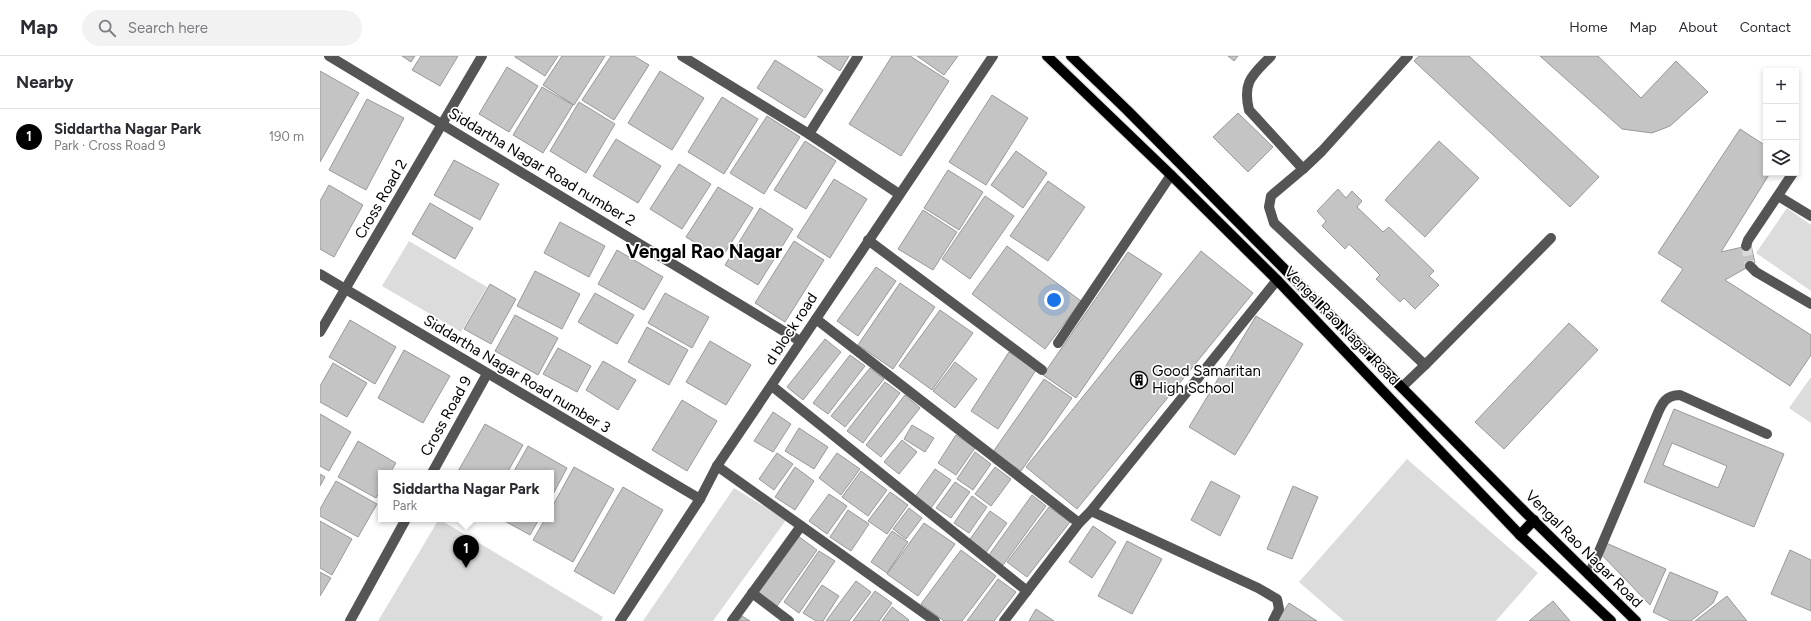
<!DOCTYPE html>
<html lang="en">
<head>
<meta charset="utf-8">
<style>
	body { margin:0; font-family:Figtree,sans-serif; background:#f2f2f3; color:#2b2b33 }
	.controls { position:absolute; right:12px; top:12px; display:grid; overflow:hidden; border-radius:0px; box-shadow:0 2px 6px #0003 }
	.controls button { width:36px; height:36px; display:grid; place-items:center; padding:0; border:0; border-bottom:1px solid #e1e1e2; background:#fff; color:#2b2b33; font:20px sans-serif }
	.you { position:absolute; left:734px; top:244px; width:14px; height:14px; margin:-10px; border:3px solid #fff; border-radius:50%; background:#1a73e8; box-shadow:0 0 0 6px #1a73e833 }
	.badge { display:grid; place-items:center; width:26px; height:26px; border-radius:50%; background:#000; color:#fff; font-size:13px; font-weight:700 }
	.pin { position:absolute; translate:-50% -33px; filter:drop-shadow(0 1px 2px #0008) }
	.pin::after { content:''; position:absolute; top:21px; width:14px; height:12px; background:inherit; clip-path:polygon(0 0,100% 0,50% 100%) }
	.popup { position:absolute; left:58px; top:414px; width:176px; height:52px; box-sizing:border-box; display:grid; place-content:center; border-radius:0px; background:#fff; filter:drop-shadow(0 1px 3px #0005); font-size:13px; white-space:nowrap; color:#7c7c81 }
	.popup b { font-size:15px; color:#2b2b33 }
	.popup::after { content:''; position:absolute; left:50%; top:100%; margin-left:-8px; border:8px solid transparent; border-top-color:#fff }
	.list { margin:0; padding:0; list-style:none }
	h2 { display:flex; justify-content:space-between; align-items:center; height:52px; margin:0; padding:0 16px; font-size:17px }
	h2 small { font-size:13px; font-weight:400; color:#7c7c81 }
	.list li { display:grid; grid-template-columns:26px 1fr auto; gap:12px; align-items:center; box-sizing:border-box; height:56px; padding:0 16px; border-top:1px solid #e1e1e2 }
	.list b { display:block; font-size:15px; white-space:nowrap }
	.list p { margin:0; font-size:13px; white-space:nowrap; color:#7c7c81 }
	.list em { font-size:13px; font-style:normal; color:#7c7c81 }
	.icon { flex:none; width:22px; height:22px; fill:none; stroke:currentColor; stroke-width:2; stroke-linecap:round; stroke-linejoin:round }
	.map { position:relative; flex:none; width:1491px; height:565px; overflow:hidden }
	header { display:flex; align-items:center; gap:24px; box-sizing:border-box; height:56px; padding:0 20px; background:#fff; border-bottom:1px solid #e1e1e2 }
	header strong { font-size:19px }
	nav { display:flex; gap:22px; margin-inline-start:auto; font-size:14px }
	.search { width:280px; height:36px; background:#f2f2f3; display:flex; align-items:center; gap:10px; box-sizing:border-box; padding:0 14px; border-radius:22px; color:#7c7c81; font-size:15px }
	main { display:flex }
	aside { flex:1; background:#fff }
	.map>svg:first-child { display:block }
	.green { fill:#dcdcdc }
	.building { fill:#c4c4c4; stroke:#999; fill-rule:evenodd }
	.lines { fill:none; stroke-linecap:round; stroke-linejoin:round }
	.minor-tunnel { stroke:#d9d9d9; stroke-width:10; stroke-dasharray:10 5; stroke-linecap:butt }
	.major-casing { stroke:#dbdbdb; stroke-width:12 }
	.minor { stroke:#555; stroke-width:10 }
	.major { stroke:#000; stroke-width:10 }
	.labels { text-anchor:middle; stroke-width:3.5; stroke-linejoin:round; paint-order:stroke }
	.street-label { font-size:15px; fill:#000; stroke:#fff }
	.poi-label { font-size:15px; fill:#000; stroke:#fff; text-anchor:start }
	.district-label { font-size:19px; font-weight:bold; fill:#000; stroke:#fff }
</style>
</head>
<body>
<header>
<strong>Map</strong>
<div class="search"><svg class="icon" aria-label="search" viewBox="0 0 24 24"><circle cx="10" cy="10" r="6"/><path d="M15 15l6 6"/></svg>Search here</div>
<nav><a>Home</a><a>Map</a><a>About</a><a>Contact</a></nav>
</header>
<main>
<aside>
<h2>Nearby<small></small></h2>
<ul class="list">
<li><span class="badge">1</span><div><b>Siddartha Nagar Park</b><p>Park · Cross Road 9</p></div><em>190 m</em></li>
</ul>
</aside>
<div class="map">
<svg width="1491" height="565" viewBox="0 0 1491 565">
	<rect width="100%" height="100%" fill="#fff"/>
	<g class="green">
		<path d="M1467 152 1491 169V235L1436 197Z"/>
		<path d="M89 185 167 231 141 276 62 230Z"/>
		<path d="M1491 321V367L1469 352Z"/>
		<path d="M1087 403 1218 517 1176 565H1024L979 526Z"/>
		<path d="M414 432 466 464 393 565H323Z"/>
		<path d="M119 463 283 561 281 565H58Z"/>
	</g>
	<g class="building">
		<path d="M82 0H95L91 6Z"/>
		<path d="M101 0H138L120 30 92 14Z"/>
		<path d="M195 0H238L225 20 195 1Z"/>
		<path d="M242 0H285L254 49 223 29Z"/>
		<path d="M291 0H314L329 9 294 64 262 44Z"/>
		<path d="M497 0H529L520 15Z"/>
		<path d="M572 0H590L629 25 581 100 529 68Z"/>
		<path d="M597 0H638L624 19Z"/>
		<path d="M908 0H918L914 5Z"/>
		<path d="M1099 0H1149L1279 121 1250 151 1094 5Z"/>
		<path d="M1220 0H1278L1321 42 1356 5 1388 36 1350 70 1332 77 1302 73Z"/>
		<path d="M455 4 503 34 485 62 437 32Z"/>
		<path d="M187 11 218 30 189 76 159 58Z"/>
		<path d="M0 15 39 37 0 106Z"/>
		<path d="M340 15 384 42 352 94 308 67Z"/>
		<path d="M222 31 253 49 223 97 193 79Z"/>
		<path d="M672 39 708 62 666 129 629 106Z"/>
		<path d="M402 41 438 63 404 118 368 96Z"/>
		<path d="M47 43 84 62 46 134 9 114Z"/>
		<path d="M259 46 295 68 266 117 230 95Z"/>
		<path d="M918 57 953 91 928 116 893 81Z"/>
		<path d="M447 60 480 81 444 138 410 117Z"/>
		<path d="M1420 73 1446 90V117H1450L1401 196 1431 189 1435 207 1405 224 1491 279V299L1470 330 1341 245 1363 213 1338 197Z"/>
		<path d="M296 83 341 110 318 147 273 120Z"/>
		<path d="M485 85 516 105 486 153 454 134Z"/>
		<path d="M1119 85 1159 122 1105 181 1065 144Z"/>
		<path d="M696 95 727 117 703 152 671 129Z"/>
		<path d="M134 104 179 128 160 164 114 139Z"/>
		<path d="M359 108 391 128 362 173 330 153Z"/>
		<path d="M628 114 663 136 639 174 604 152Z"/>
		<path d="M514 123 547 143 510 202 477 181Z"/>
		<path d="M728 125 765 151 728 205 690 180Z"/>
		<path d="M9 129 43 149 14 201 0 193V145Z"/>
		<path d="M398 131 433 152 401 203 366 181Z"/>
		<path d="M1018 133 1026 142 1032 135 1042 145 1037 151 1063 176 1069 171 1114 215 1109 220 1119 229 1095 253 1084 242 1080 246 1056 223 1060 219 1029 188 1025 193 1002 170 1006 165 997 155Z"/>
		<path d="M665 140 694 160 650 223 622 203Z"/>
		<path d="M110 147 153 172 135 203 92 178Z"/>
		<path d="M440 152 473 173 438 229 405 209Z"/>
		<path d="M603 154 637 176 613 214 578 193Z"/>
		<path d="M240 166 285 190 269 221 224 197Z"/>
		<path d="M474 185 504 204 465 266 435 247Z"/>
		<path d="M687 190 761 245 725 293 652 238Z"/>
		<path d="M297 194 343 221 324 254 278 228Z"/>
		<path d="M881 195 933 237 757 453 706 411Z"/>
		<path d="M808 196 842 218 756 342 723 319Z"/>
		<path d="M556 211 576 225 538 280 517 265Z"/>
		<path d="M215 215 260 238 242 273 197 250Z"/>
		<path d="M580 227 615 251 573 313 538 289Z"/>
		<path d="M170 228 196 243 171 288 144 273Z"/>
		<path d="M275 237 314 259 297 288 258 266Z"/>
		<path d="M345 237 389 261 372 292 328 267Z"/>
		<path d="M620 254 653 277 612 334 579 310Z"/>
		<path d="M195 259 238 282 218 319 175 295Z"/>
		<path d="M936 260 983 288 915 399 869 371Z"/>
		<path d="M30 264 76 291 55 328 9 301Z"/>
		<path d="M1249 267 1278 294 1184 393 1155 366Z"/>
		<path d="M327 271 368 294 349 329 308 306Z"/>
		<path d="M505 283 521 296 483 344 467 331Z"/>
		<path d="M390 285 431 309 406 349 366 326Z"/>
		<path d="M238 292 271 310 257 336 223 318Z"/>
		<path d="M84 294 130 320 103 367 58 342Z"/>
		<path d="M689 296 716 314 678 373 651 355Z"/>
		<path d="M530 299 545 310 508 358 493 347Z"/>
		<path d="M283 305 316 324 298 354 266 334Z"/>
		<path d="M635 306 657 323 635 352 613 335Z"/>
		<path d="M13 307 47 327 27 361 0 346V330Z"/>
		<path d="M550 312 564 323 525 371 511 360Z"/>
		<path d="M724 323 752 342 701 415 673 396Z"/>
		<path d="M565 326 580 337 543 387 527 375Z"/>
		<path d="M585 339 600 352 561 401 546 389Z"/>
		<path d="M362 344 397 365 367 415 332 394Z"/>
		<path d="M1354 353 1464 398 1434 471 1324 426ZM1352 387 1407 410 1398 432 1343 409Z"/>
		<path d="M453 356 471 368 453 396 434 385Z"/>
		<path d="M0 358 31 376 9 415 0 410Z"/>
		<path d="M165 368 203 389 187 417H137Z"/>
		<path d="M592 369 614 382 605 396 584 383Z"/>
		<path d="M479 372 508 391 494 413 465 395Z"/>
		<path d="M636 379 655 392 636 419 618 407Z"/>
		<path d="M582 384 597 396 579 418 564 406Z"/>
		<path d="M38 385 76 407 70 417H61V433L56 442 18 421Z"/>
		<path d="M208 390 247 412 231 442V417H193Z"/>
		<path d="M655 396 671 408 653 434 637 423Z"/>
		<path d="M457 397 473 408 454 434 439 423Z"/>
		<path d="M517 397 540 413 521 439 499 422Z"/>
		<path d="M254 411 294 433 253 506 213 484 225 463H231V453Z"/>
		<path d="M475 411 494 425 475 454 455 441Z"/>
		<path d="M675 411 691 423 671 450 655 438Z"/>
		<path d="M615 413 631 424 611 452 595 441Z"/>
		<path d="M541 415 567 434 548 460 522 441Z"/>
		<path d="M0 418 5 421 0 430Z"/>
		<path d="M16 425 57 448 38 481 0 460V453Z"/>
		<path d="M891 425 920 440 900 480 871 464Z"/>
		<path d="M635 426 650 436 631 462 616 452Z"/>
		<path d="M973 430 998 441 972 503 947 493Z"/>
		<path d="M303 431 343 454 294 538 254 515Z"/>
		<path d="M570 436 588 449 567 478 548 465Z"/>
		<path d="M509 438 527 450 507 478 489 465Z"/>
		<path d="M712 439 726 450 683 509 669 499Z"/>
		<path d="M652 440 667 451 649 477 634 467Z"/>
		<path d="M729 451 750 466 707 521 687 506Z"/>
		<path d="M589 452 602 462 586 483 573 473Z"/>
		<path d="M528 454 549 468 531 495 510 481Z"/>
		<path d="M670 455 687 467 665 498 648 486Z"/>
		<path d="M181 463H219L210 479Z"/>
		<path d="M0 465 32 483 12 519 0 512Z"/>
		<path d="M604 467 635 488 598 540 567 518Z"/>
		<path d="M773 470 796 486 772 522 749 506Z"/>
		<path d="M572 475 588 486 567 517 551 506Z"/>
		<path d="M478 480 497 494 457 550 438 536Z"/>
		<path d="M807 485 842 503 812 558 778 540Z"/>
		<path d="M1286 487 1346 513 1330 549 1279 496Z"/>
		<path d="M641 494 676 520 642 565H624L601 548Z"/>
		<path d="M1470 494 1491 504V555L1451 538Z"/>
		<path d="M499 495 515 505 479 557 464 546Z"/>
		<path d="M0 516 11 522 0 540Z"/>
		<path d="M1350 516 1398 536 1393 547 1371 565H1351L1333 556Z"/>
		<path d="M678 523 696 536 674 565H647Z"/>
		<path d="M536 525 551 536 529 565H506Z"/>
		<path d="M502 529 519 540 503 565H496L483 557Z"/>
		<path d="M555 535 572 547 559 565H533Z"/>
		<path d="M1407 540 1427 565H1375Z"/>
		<path d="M1233 545 1250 565H1209Z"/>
		<path d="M969 547 997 565H957Z"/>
		<path d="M572 551 589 564 588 565H562Z"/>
		<path d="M716 553 734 565H709Z"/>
		<path d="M422 560 430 565H419Z"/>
	</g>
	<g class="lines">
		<path class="minor-tunnel" d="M1426 190 1430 210"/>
		<g class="major-casing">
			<g id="major">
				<path d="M727 0 851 119 957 224 1200 479 1291 565"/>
				<path d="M751 0 807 54 1206 457 1316 565"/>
				<path d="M1200 479 1214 464"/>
			</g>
		</g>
		<g class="minor">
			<path d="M9 0 480 285"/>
			<path d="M362 0 489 78 579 138"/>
			<path d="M951 0C933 19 922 25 929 54L983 113"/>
			<path d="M1088 0 1002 95 983 113 951 140 949 151 954 167 1105 309 1231 182"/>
			<path d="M489 78 538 0"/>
			<path d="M1458 140 1491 160"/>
			<path d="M548 184 722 314"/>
			<path d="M1426 190 1428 184 1473 117"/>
			<path d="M1430 210 1436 216 1491 248"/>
			<path d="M0 218 380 443"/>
			<path d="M496 263 759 467"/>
			<path d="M0 276 162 0"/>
			<path d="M738 287 851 119"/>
			<path d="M452 330 707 535"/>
			<path d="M1082 331 1105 309"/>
			<path d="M397 410 615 565"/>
			<path d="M112 417 167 318"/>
			<path d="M771 455 938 532 957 543 959 553 953 565"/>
			<path d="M1269 519 1337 359C1342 347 1346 339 1360 339L1447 378"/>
			<path d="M432 537 469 565"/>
			<path d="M30 565 86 463"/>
			<path d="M300 565 380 443 397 410 673 0"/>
			<path d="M412 565 481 470"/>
			<path d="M684 565 759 467 771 455 957 224"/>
		</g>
		<use href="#major" class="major"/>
	</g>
	<defs>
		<g id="building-ring" transform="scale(0.9)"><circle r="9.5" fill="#fff" stroke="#000" stroke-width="1.5"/><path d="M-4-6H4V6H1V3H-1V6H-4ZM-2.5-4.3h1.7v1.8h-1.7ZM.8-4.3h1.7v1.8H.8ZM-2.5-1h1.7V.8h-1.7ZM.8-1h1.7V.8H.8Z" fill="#000"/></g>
	</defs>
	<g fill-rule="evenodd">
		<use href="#building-ring" x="819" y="324"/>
	</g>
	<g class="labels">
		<g class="street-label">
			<text transform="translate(222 111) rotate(31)" y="5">Siddartha Nagar Road number 2</text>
			<text transform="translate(61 143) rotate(-60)" y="5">Cross Road 2</text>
			<text transform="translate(1022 270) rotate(46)" y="5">Vengal Rao Nagar Road</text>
			<text transform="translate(471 273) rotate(-57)" y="5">d block road</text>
			<text transform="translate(197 318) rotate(31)" y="5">Siddartha Nagar Road number 3</text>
			<text transform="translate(126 360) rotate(-61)" y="5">Cross Road 9</text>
			<text transform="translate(1264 493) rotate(45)" y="5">Vengal Rao Nagar Road</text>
		</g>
		<g class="poi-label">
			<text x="832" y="320">Good Samaritan<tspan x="832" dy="17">High School</tspan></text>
		</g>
		<g class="district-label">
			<text x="384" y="202">Vengal Rao Nagar</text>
		</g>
	</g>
</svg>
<div class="controls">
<button>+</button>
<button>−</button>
<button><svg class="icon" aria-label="layers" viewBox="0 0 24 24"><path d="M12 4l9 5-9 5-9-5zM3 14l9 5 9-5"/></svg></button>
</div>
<div class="you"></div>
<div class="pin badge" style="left:146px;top:512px">1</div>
<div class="popup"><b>Siddartha Nagar Park</b>Park</div>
</div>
</main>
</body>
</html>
